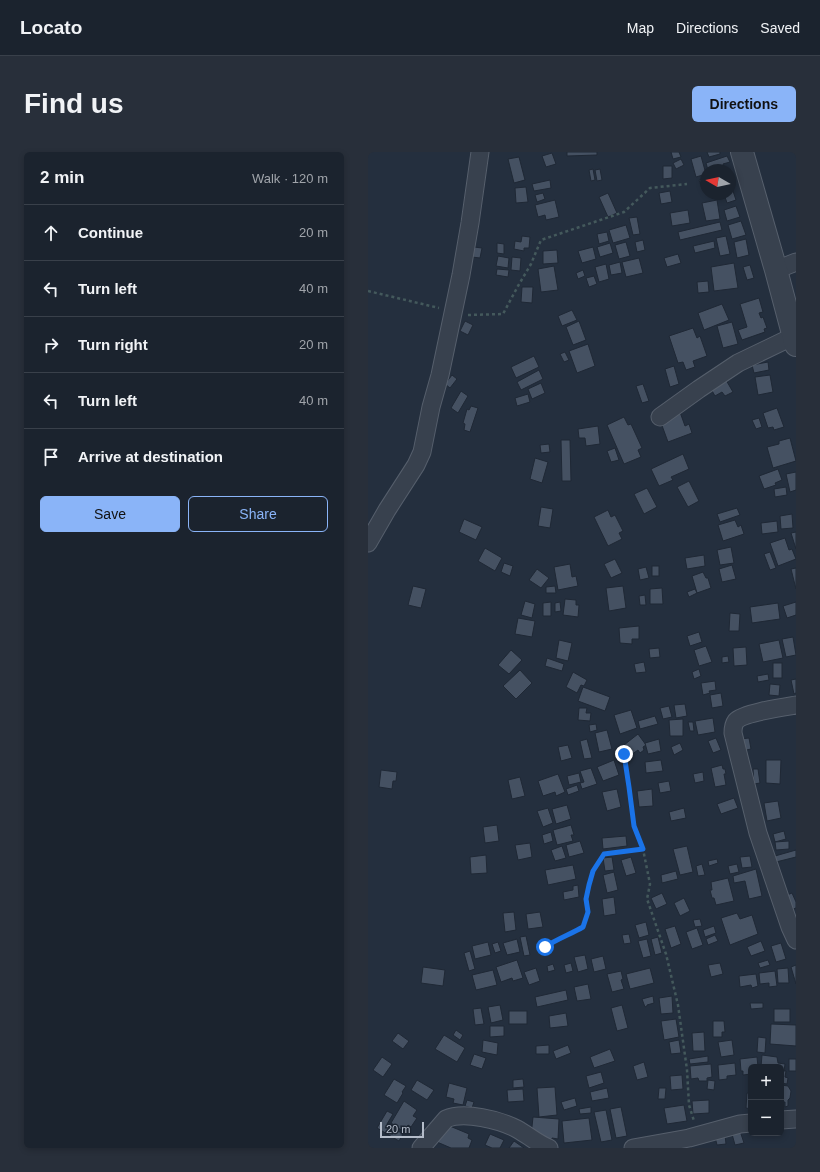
<!DOCTYPE html>
<html lang="en">
<head>
<meta charset="utf-8">
<style>
	body { margin:0; font-family:Helvetica,sans-serif; background:#282f3a; color:#f1f3f6 }
	.controls { position:absolute; right:12px; bottom:12px; display:grid; overflow:hidden; border-radius:6px; box-shadow:0 2px 6px #0003 }
	.controls button { width:36px; height:36px; display:grid; place-items:center; padding:0; border:0; border-bottom:1px solid #39404a; background:#1b232e; color:#f1f3f6; font:20px sans-serif }
	.compass { position:absolute; left:332px; top:12px; width:36px; height:36px; border-radius:50%; background:#1b232e; box-shadow:0 2px 6px #0003; rotate:279deg }
	.scale { position:absolute; left:12px; bottom:10px; width:44px; box-sizing:border-box; padding-left:4px; border:2px solid #b4bcc9; border-top:0; font-size:11px; line-height:14px; white-space:nowrap; color:#b4bcc9; -webkit-text-stroke:3px #1d2633; paint-order:stroke }
	.stop { position:absolute; width:12px; height:12px; margin:-9px; border:3px solid #1a73e8; border-radius:50%; background:#fff }
	.stop.end { background:#1a73e8; border-color:#fff; box-shadow:0 1px 4px #0008 }
	.list { margin:0; padding:0; list-style:none }
	h2 { display:flex; justify-content:space-between; align-items:center; height:52px; margin:0; padding:0 16px; font-size:17px }
	h2 small { font-size:13px; font-weight:400; color:#a0a4aa }
	.list li { display:grid; grid-template-columns:26px 1fr auto; gap:12px; align-items:center; box-sizing:border-box; height:56px; padding:0 16px; border-top:1px solid #39404a }
	.list b { display:block; font-size:15px; white-space:nowrap }
	.list em { font-size:13px; font-style:normal; color:#a0a4aa }
	.actions { display:flex; gap:8px; padding:12px 16px }
	.actions a { flex:1; padding:9px 0; border:1px solid #8ab4f8; border-radius:6px; text-align:center; font-size:14px; color:#8ab4f8 }
	.actions .main { background:#8ab4f8; color:#111 }
	.icon { flex:none; width:22px; height:22px; fill:none; stroke:currentColor; stroke-width:2; stroke-linecap:round; stroke-linejoin:round }
	.map { position:relative; flex:none; width:428px; height:996px; overflow:hidden; border-radius:6px }
	header { display:flex; align-items:center; gap:24px; box-sizing:border-box; height:56px; padding:0 20px; background:#1b232e; border-bottom:1px solid #39404a }
	header strong { font-size:19px }
	nav { display:flex; gap:22px; margin-inline-start:auto; font-size:14px }
	.intro { display:flex; align-items:center; justify-content:space-between; box-sizing:border-box; height:96px; padding:0 24px }
	h1 { margin:0; font-size:28px }
	.button { padding:10px 18px; border-radius:6px; background:#8ab4f8; color:#111; font-size:14px; font-weight:700 }
	main { display:flex; gap:24px; padding:0 24px }
	aside { flex:1; background:#1b232e; border-radius:6px; box-shadow:0 2px 6px #0003 }
	.map>svg:first-child { display:block }
	.building { fill:#455162; stroke:#1f2835 }
	.lines { fill:none; stroke-linecap:round; stroke-linejoin:round }
	.minor-casing { stroke:#565f6c; stroke-width:19 }
	.tertiary-casing { stroke:#565f6c; stroke-width:24 }
	.path { stroke:#44595c; stroke-width:2.5; stroke-dasharray:3 3; stroke-linecap:butt }
	.minor { stroke:#38414e; stroke-width:17 }
	.tertiary { stroke:#38414e; stroke-width:22 }
	.route { stroke:#1a73e8; stroke-width:5 }
</style>
</head>
<body>
<header>
<strong>Locato</strong>
<nav><a>Map</a><a>Directions</a><a>Saved</a></nav>
</header>
<div class="intro"><h1>Find us</h1><a class="button">Directions</a></div>
<main>
<aside>
<h2>2 min<small>Walk · 120 m</small></h2>
<ul class="list">
<li><svg class="icon" aria-label="ahead" viewBox="0 0 24 24"><path d="M12 20V5M6 11l6-6 6 6"/></svg><div><b>Continue</b></div><em>20 m</em></li>
<li><svg class="icon" aria-label="left" viewBox="0 0 24 24"><path d="M17 20v-9H6M10 6l-5 5 5 5"/></svg><div><b>Turn left</b></div><em>40 m</em></li>
<li><svg class="icon" aria-label="right" viewBox="0 0 24 24"><path d="M7 20v-9h11M14 6l5 5-5 5"/></svg><div><b>Turn right</b></div><em>20 m</em></li>
<li><svg class="icon" aria-label="left" viewBox="0 0 24 24"><path d="M17 20v-9H6M10 6l-5 5 5 5"/></svg><div><b>Turn left</b></div><em>40 m</em></li>
<li><svg class="icon" aria-label="arrive" viewBox="0 0 24 24"><path d="M6 21V4h12l-3 4 3 4H6"/></svg><div><b>Arrive at destination</b></div></li>
</ul>
<div class="actions"><a class="main">Save</a><a>Share</a></div>
</aside>
<div class="map">
<svg width="428" height="996" viewBox="0 0 428 996">
	<rect width="100%" height="100%" fill="#242f3e"/>
	<g class="building">
		<path d="M199 0H229V3L199 4Z"/>
		<path d="M303 0H311L313 5 305 7Z"/>
		<path d="M339 0H352V2L341 5Z"/>
		<path d="M184 1 188 12 178 15 174 4Z"/>
		<path d="M333 4 338 22 328 25 323 7Z"/>
		<path d="M359 4 362 10 355 12 356 16 349 18H340L338 11Z"/>
		<path d="M151 5 157 28 146 31 140 7Z"/>
		<path d="M313 7 316 13 308 17 305 11Z"/>
		<path d="M295 14H304V26L295 27Z"/>
		<path d="M225 17 227 28 223 29 221 18Z"/>
		<path d="M232 17 234 28 229 29 227 18Z"/>
		<path d="M338 26V35L334 37 331 28Z"/>
		<path d="M182 28 183 36 166 39 164 32Z"/>
		<path d="M362 30 368 48 359 51 356 42H362Z"/>
		<path d="M158 35 160 50 148 51 147 36Z"/>
		<path d="M302 39 304 50 293 52 291 41Z"/>
		<path d="M175 41 177 47 169 50 167 43Z"/>
		<path d="M240 41 249 61 240 65 231 45Z"/>
		<path d="M187 48 191 65 178 68 177 63 170 65 167 53Z"/>
		<path d="M349 48 352 67 338 69 334 51Z"/>
		<path d="M368 54 372 65 359 69 356 58Z"/>
		<path d="M320 58 322 71 304 74 302 61Z"/>
		<path d="M269 65 272 82 265 83 261 66Z"/>
		<path d="M373 69 378 83 364 87 360 73Z"/>
		<path d="M352 70 354 78 312 88 310 80Z"/>
		<path d="M258 73 262 86 245 91 241 78Z"/>
		<path d="M239 80 241 89 231 92 229 82Z"/>
		<path d="M154 84 162 85 161 96H156V99L146 97 147 89 153 90Z"/>
		<path d="M358 84 362 102 352 104 348 86Z"/>
		<path d="M378 87 381 103 369 106 366 90Z"/>
		<path d="M275 88 277 98 269 100 267 90Z"/>
		<path d="M346 89 347 96 327 101 325 94Z"/>
		<path d="M258 90 262 104 251 107 247 93Z"/>
		<path d="M129 91 136 92V102L129 101Z"/>
		<path d="M242 91 245 101 232 105 229 95Z"/>
		<path d="M106 95 114 96 112 106 104 105Z"/>
		<path d="M225 95 228 107 214 111 210 99Z"/>
		<path d="M189 98 190 111 175 112V99Z"/>
		<path d="M310 102 313 111 299 115 296 106Z"/>
		<path d="M130 104 141 106 140 116 128 114Z"/>
		<path d="M144 105 153 106 152 119 143 118Z"/>
		<path d="M271 106 275 121 258 125 254 110Z"/>
		<path d="M252 110 254 121 243 123 241 113Z"/>
		<path d="M366 111 370 136 346 139 343 115Z"/>
		<path d="M238 112 241 127 231 130 227 115Z"/>
		<path d="M382 113 386 126 379 128 375 115Z"/>
		<path d="M186 114 190 138 173 140 170 117Z"/>
		<path d="M129 117 141 118 140 125 128 123Z"/>
		<path d="M215 118 217 124 210 127 208 121Z"/>
		<path d="M226 124 229 132 221 135 218 126Z"/>
		<path d="M340 129 341 140 330 141 329 130Z"/>
		<path d="M154 135H165L164 151 153 150Z"/>
		<path d="M391 146 395 160 391 161 393 166 395 165 399 176 396 177 397 180 374 188 370 178 379 175 372 152Z"/>
		<path d="M354 152 361 168 336 178 330 161Z"/>
		<path d="M204 158 209 168 194 174 190 164Z"/>
		<path d="M97 169 105 173 100 183 92 179Z"/>
		<path d="M211 169 218 188 205 193 198 175Z"/>
		<path d="M364 170 370 192 355 196 349 174Z"/>
		<path d="M325 176 329 186 332 184 339 204 325 209 327 215 318 218 315 210 310 211 301 184Z"/>
		<path d="M220 192 227 214 209 221 201 199Z"/>
		<path d="M197 200 201 208 196 210 192 202Z"/>
		<path d="M166 204 171 215 148 226 143 215Z"/>
		<path d="M400 210 401 218 386 221 384 213Z"/>
		<path d="M306 214 311 232 302 235 297 217Z"/>
		<path d="M171 218 175 227 153 238 149 230Z"/>
		<path d="M84 223 89 227 82 236 77 232Z"/>
		<path d="M402 223 405 240 390 243 387 225Z"/>
		<path d="M358 228 365 240 357 244 354 240 347 244 343 237Z"/>
		<path d="M173 231 177 241 164 247 160 237Z"/>
		<path d="M275 232 281 249 274 251 268 234Z"/>
		<path d="M93 239 100 244 90 261 83 256Z"/>
		<path d="M160 242 162 250 149 254 147 246Z"/>
		<path d="M103 254 110 256 102 280 96 278 97 272 95 271 99 257 101 258Z"/>
		<path d="M409 256 416 275 406 278 405 275 400 276 395 261Z"/>
		<path d="M312 260 317 274 321 272 324 281 300 290 292 268Z"/>
		<path d="M256 265 260 273 263 272 274 296 270 298 273 305 256 312 239 273Z"/>
		<path d="M391 266 394 275 388 277 384 268Z"/>
		<path d="M230 274 232 292 218 294 217 286H211L210 277Z"/>
		<path d="M422 286 428 309 405 316 399 295 411 292V289Z"/>
		<path d="M193 288H202L203 329H194Z"/>
		<path d="M181 292 182 300 173 301 172 293Z"/>
		<path d="M247 296 251 308 243 310 239 299Z"/>
		<path d="M315 302 321 317 303 325 305 328 291 334 283 317Z"/>
		<path d="M167 306 180 310 174 331 162 327Z"/>
		<path d="M410 317 414 328 407 331 408 333 396 337 391 324Z"/>
		<path d="M428 320V338L422 340 418 322Z"/>
		<path d="M321 329 331 349 320 355 309 335Z"/>
		<path d="M418 335 419 343 407 345 406 337Z"/>
		<path d="M279 336 289 355 276 362 266 342Z"/>
		<path d="M173 355 185 357 182 376 170 374Z"/>
		<path d="M369 356 372 363 352 370 349 362Z"/>
		<path d="M240 358 243 365 247 363 255 379 251 381 254 387 240 394 226 365Z"/>
		<path d="M424 362 425 376 413 377 412 364Z"/>
		<path d="M96 367 114 375 108 388 91 380Z"/>
		<path d="M367 368 370 375 373 373 376 382 355 389 350 373Z"/>
		<path d="M409 369 410 380 394 382 393 371Z"/>
		<path d="M428 380V397L423 381Z"/>
		<path d="M417 386 421 398 424 397 428 407 410 414 402 391Z"/>
		<path d="M363 395 366 411 352 413 349 398Z"/>
		<path d="M117 396 134 406 127 419 110 409Z"/>
		<path d="M402 400 408 416 402 418 396 402Z"/>
		<path d="M336 403 337 414 319 417 317 406Z"/>
		<path d="M247 407 254 421 243 426 236 412Z"/>
		<path d="M136 411 145 414 142 424 133 420Z"/>
		<path d="M202 412 204 425 208 424 210 434 190 438 186 415Z"/>
		<path d="M364 413 368 427 354 430 351 417Z"/>
		<rect x="284" y="414" width="7" height="10"/>
		<path d="M278 415 281 426 272 428 270 417Z"/>
		<path d="M428 416V437L423 417Z"/>
		<path d="M169 417 181 426 173 436 161 428Z"/>
		<path d="M335 420 338 426H340L343 436 329 441 324 424Z"/>
		<path d="M45 434 58 437 53 456 40 453Z"/>
		<path d="M187 434 188 441H178V435Z"/>
		<path d="M255 434 258 456 241 459 238 436Z"/>
		<path d="M294 436 295 452H282V437Z"/>
		<path d="M327 437 329 441 321 445 319 440Z"/>
		<path d="M277 443 278 453H272L271 444Z"/>
		<path d="M197 447 208 448V453H211L210 465 195 463Z"/>
		<path d="M157 449 167 452 164 466 153 463Z"/>
		<path d="M183 450V464H175V451Z"/>
		<path d="M192 450 193 459 187 460V451Z"/>
		<path d="M428 450V463L419 466 415 454Z"/>
		<path d="M410 451 412 467 384 471 382 455Z"/>
		<path d="M362 461 372 462 371 479H361Z"/>
		<path d="M150 466 167 469 164 485 147 482Z"/>
		<path d="M271 474V487H264V492L252 491 251 476Z"/>
		<path d="M331 480 334 490 322 494 319 484Z"/>
		<path d="M425 485 428 503 418 505 414 487Z"/>
		<path d="M191 488 204 491 200 509 188 506Z"/>
		<path d="M411 488 415 506 395 510 391 492Z"/>
		<path d="M338 494 344 510 331 514 326 498Z"/>
		<path d="M378 495 379 513 366 514 365 496Z"/>
		<path d="M291 496 292 505 282 506 281 497Z"/>
		<path d="M143 498 154 508 141 522 130 513Z"/>
		<path d="M360 504 361 510 354 511V505Z"/>
		<path d="M179 506 196 512 194 519 177 514Z"/>
		<path d="M276 510 278 520 268 521 266 512Z"/>
		<rect x="405" y="511" width="9" height="15"/>
		<path d="M331 517 333 524 326 527 324 520Z"/>
		<path d="M152 518 164 531 148 547 135 534Z"/>
		<path d="M205 520 219 528 216 534 213 533 209 541 198 535Z"/>
		<path d="M400 522 401 528 390 530 389 524Z"/>
		<path d="M428 527V541L426 542 423 528Z"/>
		<path d="M347 529 348 538 341 539 342 541 335 543 333 531Z"/>
		<path d="M402 532 412 533 411 544 401 543Z"/>
		<path d="M215 535 242 545 237 559 210 549Z"/>
		<path d="M353 541 355 554 344 556 342 543Z"/>
		<path d="M317 552 319 564 308 566 306 553Z"/>
		<path d="M301 554 304 565 295 567 292 556Z"/>
		<path d="M211 556H219L218 561H223L222 569 210 568Z"/>
		<path d="M263 558 269 576 252 582 246 563Z"/>
		<path d="M287 564 290 572 272 577 270 569Z"/>
		<path d="M345 566 347 580 330 583 327 569Z"/>
		<path d="M315 567V584H302L301 568Z"/>
		<path d="M320 570H325L326 579H322Z"/>
		<path d="M228 572 229 578 222 580 221 573Z"/>
		<path d="M239 578 244 597 231 600 227 581Z"/>
		<path d="M270 582 278 593 275 595 276 598 272 601 270 598 263 603 256 593Z"/>
		<path d="M348 586 353 598 345 601 340 589Z"/>
		<path d="M381 586 383 597 374 599 372 587Z"/>
		<path d="M219 587 224 606 216 607 212 589Z"/>
		<path d="M291 587 293 599 280 602 277 591Z"/>
		<path d="M312 591 315 598 306 603 303 595Z"/>
		<path d="M200 593 204 606 193 609 190 595Z"/>
		<path d="M246 608 251 623 235 629 229 615Z"/>
		<path d="M293 608 295 619 278 621 277 610Z"/>
		<path d="M398 608H413L412 632 398 631Z"/>
		<path d="M354 613 355 617H357L358 622H356L358 633 347 635 343 616Z"/>
		<path d="M223 616 229 632 214 637 212 631 216 630 212 619Z"/>
		<path d="M385 617H390L392 631 386 632Z"/>
		<path d="M13 618 29 620 28 629H25L24 637 11 635Z"/>
		<path d="M335 620 336 629 327 631 325 622Z"/>
		<path d="M211 621 213 630 201 633 199 624Z"/>
		<path d="M190 622 197 640 188 644 187 640 175 644 170 629Z"/>
		<path d="M152 625 157 644 144 647 140 628Z"/>
		<path d="M301 629 303 639 292 641 290 631Z"/>
		<path d="M209 633 211 639 200 643 198 637Z"/>
		<path d="M249 637 253 655 239 659 234 640Z"/>
		<path d="M284 637 285 654 271 655 269 639Z"/>
		<path d="M366 646 370 656 353 662 349 652Z"/>
		<path d="M410 649 413 666 399 669 396 651Z"/>
		<path d="M199 653 203 667 188 672 184 657Z"/>
		<path d="M180 656 185 671 175 675 169 659Z"/>
		<path d="M316 656 318 666 303 669 301 660Z"/>
		<path d="M129 673 131 689 117 691 115 675Z"/>
		<path d="M203 673 206 683H203L205 689 189 693 185 678Z"/>
		<path d="M416 679 418 687 407 690 405 682Z"/>
		<path d="M183 680 185 689 176 692 174 683Z"/>
		<path d="M258 684 259 694 235 697 234 686Z"/>
		<path d="M212 689 216 701 201 705 198 693Z"/>
		<path d="M421 689V697L408 698 407 690Z"/>
		<path d="M162 691 164 705 150 708 147 693Z"/>
		<path d="M194 694 198 706 187 709 183 698Z"/>
		<path d="M319 694 325 720 312 723 305 697Z"/>
		<path d="M428 698V705L408 710 407 704Z"/>
		<path d="M118 703 119 721 103 722 102 705Z"/>
		<path d="M382 704 384 715 374 716 372 705Z"/>
		<path d="M244 705 246 718 237 719 235 706Z"/>
		<path d="M263 705 268 721 258 724 253 708Z"/>
		<path d="M349 707 350 711 341 714 340 709Z"/>
		<path d="M334 712 337 723 330 724 328 714Z"/>
		<path d="M369 712 371 720 362 722 360 714Z"/>
		<path d="M205 713 208 727 180 733 177 718Z"/>
		<path d="M388 717 394 744 381 747 377 729 366 731 365 724Z"/>
		<path d="M308 719 310 727 294 731 293 723Z"/>
		<path d="M246 720 250 738 239 741 235 723Z"/>
		<path d="M360 726 366 749 348 753 346 746H344L342 738H344L343 730Z"/>
		<path d="M210 733 211 745 196 748 195 740 205 738V734Z"/>
		<path d="M294 741 299 752 288 757 283 746Z"/>
		<path d="M424 741 428 750V756L420 759 414 745Z"/>
		<path d="M246 745 248 762 236 764 234 747Z"/>
		<path d="M316 746 322 759 312 764 306 751Z"/>
		<path d="M146 760 148 778 137 780 135 761Z"/>
		<path d="M172 760 175 775 160 777 158 762Z"/>
		<path d="M369 761 372 767 384 763 390 782 362 793 353 766Z"/>
		<path d="M332 767 334 774 327 775 325 768Z"/>
		<path d="M278 770 281 783 271 786 267 773Z"/>
		<path d="M307 774 313 792 303 796 297 777Z"/>
		<path d="M346 774 348 781 337 785 335 778Z"/>
		<path d="M329 776 335 793 324 797 318 780Z"/>
		<path d="M261 782 263 791 256 792 254 783Z"/>
		<path d="M347 783 350 789 340 793 338 787Z"/>
		<path d="M158 784 162 803 156 804 152 785Z"/>
		<path d="M290 785 294 801 287 803 283 787Z"/>
		<path d="M149 787 152 800 139 803 135 791Z"/>
		<path d="M279 787 283 804 275 806 270 789Z"/>
		<path d="M393 789 397 799 383 804 379 795Z"/>
		<path d="M120 790 123 803 107 807 104 794Z"/>
		<path d="M130 790 133 799 127 801 124 792Z"/>
		<path d="M413 791 418 807 408 810 403 794Z"/>
		<path d="M102 799 107 817 101 819 96 801Z"/>
		<path d="M217 803 220 817 210 820 206 805Z"/>
		<path d="M235 804 238 817 226 820 223 807Z"/>
		<path d="M149 808 155 826 145 829 144 826 133 830 128 815Z"/>
		<path d="M400 808 402 813 392 816 390 811Z"/>
		<path d="M203 811 205 819 198 821 196 813Z"/>
		<path d="M352 811 355 822 343 825 340 813Z"/>
		<path d="M185 812 187 818 180 820 179 814Z"/>
		<path d="M428 813V832L423 815Z"/>
		<path d="M55 815 77 818 75 834 53 831Z"/>
		<path d="M168 816 172 829 161 833 156 820Z"/>
		<path d="M282 816 286 831 262 837 258 822Z"/>
		<path d="M420 816 421 831H410L409 817Z"/>
		<path d="M125 818 129 833 108 838 104 823Z"/>
		<path d="M253 819 255 827 253 828 256 837 244 840 239 822Z"/>
		<path d="M407 819 409 834 401 835V831L392 832 391 821Z"/>
		<path d="M388 822 390 834 384 836 383 833 372 835 371 824Z"/>
		<path d="M220 832 223 847 209 849 206 835Z"/>
		<path d="M198 838 200 848 169 855 167 845Z"/>
		<path d="M285 844 286 851 279 853V854L277 855 274 847Z"/>
		<path d="M304 844 305 861 293 862 291 846Z"/>
		<path d="M382 851H395V856L383 857Z"/>
		<path d="M132 853 135 868 123 871 120 855Z"/>
		<path d="M254 853 260 876 249 879 243 856Z"/>
		<path d="M113 856 116 872 107 873 105 857Z"/>
		<rect x="406" y="857" width="16" height="13"/>
		<rect x="141" y="859" width="18" height="13"/>
		<path d="M198 861 200 874 182 876 181 864Z"/>
		<path d="M308 867 311 885 296 888 293 869Z"/>
		<path d="M345 869H356L357 880H354V885H345Z"/>
		<path d="M403 872 428 873V894L402 892Z"/>
		<path d="M122 874H136V884L122 885Z"/>
		<path d="M88 878 95 883 92 888 85 883Z"/>
		<path d="M336 880 337 899H325L324 881Z"/>
		<path d="M30 881 41 889 35 897 24 889Z"/>
		<path d="M76 883 97 896 89 910 67 897Z"/>
		<path d="M390 885 398 886 397 901 389 900Z"/>
		<path d="M115 888 130 891 129 903 114 900Z"/>
		<path d="M311 888 313 901 303 902 301 890Z"/>
		<path d="M364 888 366 903 353 905 350 890Z"/>
		<path d="M181 893V902H168V894Z"/>
		<path d="M200 893 203 901 188 907 185 899Z"/>
		<path d="M242 897 247 909 226 916 222 905Z"/>
		<path d="M106 902 118 906 114 917 102 913Z"/>
		<path d="M394 903 409 905 410 911 417 912 416 919H418L417 925 420 926 419 932 413 931V915H393Z"/>
		<path d="M340 904V910L322 912 321 907Z"/>
		<path d="M14 905 24 912 15 925 5 918Z"/>
		<path d="M389 905 390 915H383V922L375 923V919H373L372 907Z"/>
		<rect x="421" y="907" width="7" height="12"/>
		<path d="M276 910 280 925 269 928 265 914Z"/>
		<path d="M367 911 368 923 359 924V927L351 928 350 913Z"/>
		<path d="M343 912 344 925 339 926V929H331L330 926 323 927 322 914Z"/>
		<path d="M233 920 236 931 221 936 218 924Z"/>
		<path d="M314 923 315 937 303 938 302 924Z"/>
		<path d="M26 927 38 934 34 940 35 941 29 951 16 943Z"/>
		<path d="M155 927 156 935 145 936V928Z"/>
		<path d="M49 928 66 938 59 948 43 938Z"/>
		<path d="M340 928 347 929 346 938 339 937Z"/>
		<path d="M81 931 99 936 95 953 85 951 86 947 78 945Z"/>
		<path d="M413 933 420 934 423 939 422 946 420 948V954L417 955V950H413Z"/>
		<path d="M187 935 189 963 171 965 169 936Z"/>
		<path d="M239 936 241 946 224 949 222 940Z"/>
		<path d="M291 936H298L297 947H290Z"/>
		<path d="M155 937 156 949 140 950 139 938Z"/>
		<path d="M379 941H383V957L378 956Z"/>
		<path d="M207 946 209 954 196 958 193 950Z"/>
		<path d="M99 948 106 950 104 956 97 954Z"/>
		<path d="M341 948V961L325 962 324 949Z"/>
		<path d="M36 949 49 958 45 964 49 966 43 975 40 973 36 980 23 971Z"/>
		<path d="M316 953 319 969 299 972 296 956Z"/>
		<path d="M223 955V961L212 962 211 957Z"/>
		<path d="M253 955 259 984 248 986 242 957Z"/>
		<path d="M238 958 244 988 233 990 226 960Z"/>
		<path d="M19 959 25 962 19 972 35 982 31 989 9 976Z"/>
		<path d="M165 965 191 967 190 987 184 986 183 990 163 984Z"/>
		<path d="M221 966 224 988 196 991 194 969Z"/>
		<path d="M77 972 101 982 100 986 104 988 101 996H83L69 990Z"/>
		<path d="M372 979 376 991 367 993 364 982Z"/>
		<path d="M122 982 136 988 132 996H124L117 993Z"/>
		<path d="M357 983 358 992 349 993 347 985Z"/>
		<path d="M146 989 156 996H141Z"/>
	</g>
	<g class="lines">
		<g class="minor-casing">
			<g id="minor">
				<path d="M408 118 428 110"/>
				<path d="M292 265 331 237 370 211 426 184"/>
				<path d="M0 391 19 358 48 313 54 300 63 255 72 223 93 123 102 71 112 0"/>
				<path d="M428 553C416 555 375 561 368 569 365 573 365 577 365 581L390 681 422 775 428 788"/>
				<path d="M413 968 428 967"/>
				<path d="M53 996 78 967C96 959 132 968 149 977 160 983 170 992 181 996"/>
				<path d="M265 996 321 986 372 972 383 971"/>
			</g>
		</g>
		<g class="tertiary-casing">
			<path id="tertiary" d="M374 0 408 118 428 193"/>
		</g>
		<g class="path">
			<path d="M0 139 71 156"/>
			<path d="M100 163 135 162 150 134 163 112 173 88 256 60 282 36 319 32"/>
			<path d="M256 602 261 635 266 674 275 697 282 732 279 747 298 802 310 853 319 918 321 953 326 969"/>
			<path d="M172 800C184 789 200 783 215 775L220 760 218 747 221 733 225 719 236 702 275 697"/>
		</g>
		<use href="#minor" class="minor"/>
		<use href="#tertiary" class="tertiary"/>
	</g>
	<g class="lines">
		<path class="route" d="M177 795C189 787 203 782 215 775L220 760 218 747 221 733 225 719 236 702 275 697 266 674 261 635 256 602"/>
	</g>
</svg>
<div class="controls">
<button>+</button>
<button>−</button>
</div>
<svg class="compass" viewBox="-18 -18 36 36"><path d="M0-13l5 13h-10z" fill="#e53935"/><path d="M0 13l5-13h-10z" fill="#a0a4aa"/></svg>
<div class="scale">20 m</div>
<div class="stop" style="left:177px;top:795px"></div>
<div class="stop end" style="left:256px;top:602px"></div>
</div>
</main>
</body>
</html>
